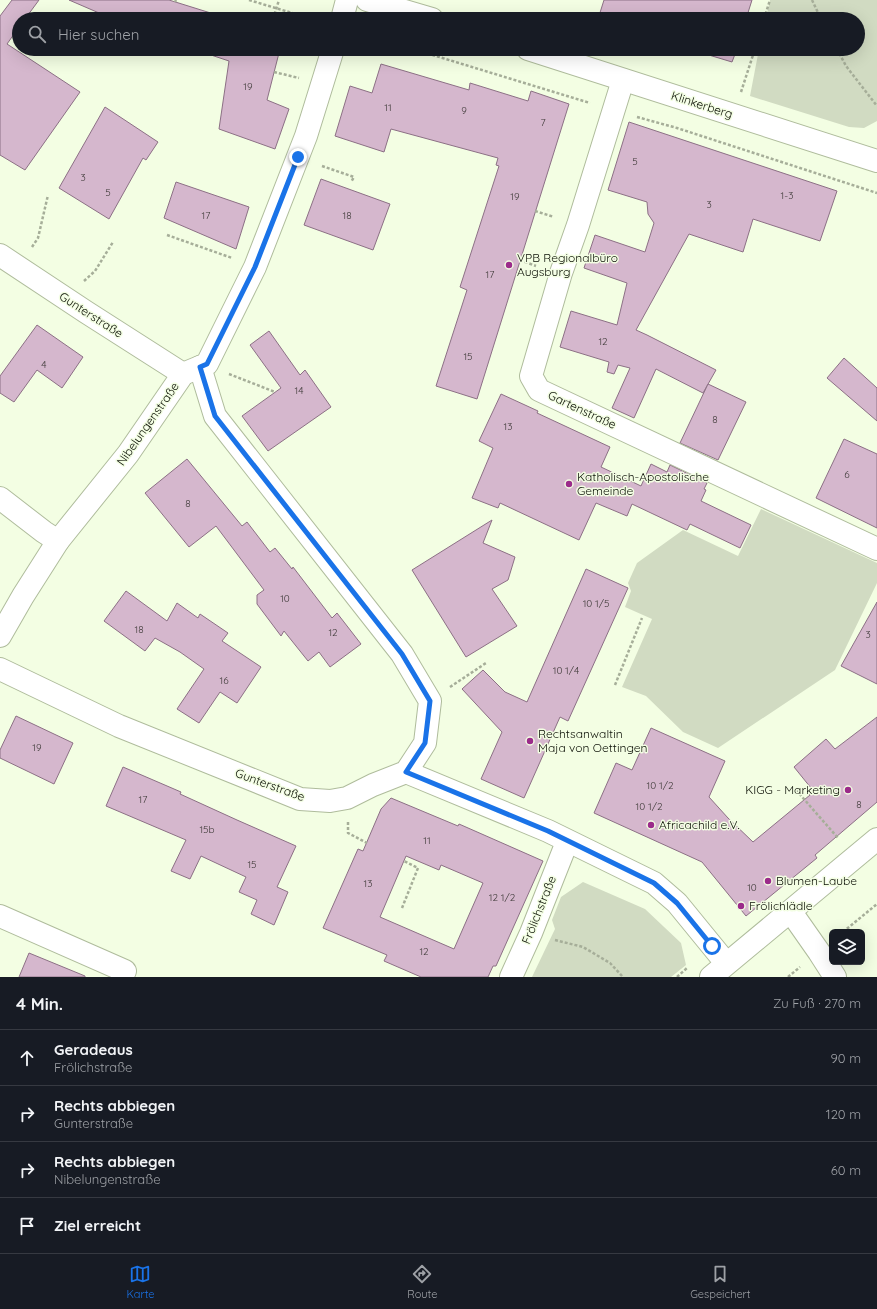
<!DOCTYPE html>
<html lang="de">
<head>
<meta charset="utf-8">
<style>
	body { margin:0; font-family:Quicksand,sans-serif; background:#242831; color:#f1f3f6 }
	.controls { position:absolute; right:12px; bottom:12px; display:grid; overflow:hidden; border-radius:6px; box-shadow:0 4px 16px #0002 }
	.controls button { width:36px; height:36px; display:grid; place-items:center; padding:0; border:0; border-bottom:1px solid #363941; background:#171b24; color:#f1f3f6; font:20px sans-serif }
	.stop { position:absolute; width:12px; height:12px; margin:-9px; border:3px solid #1a73e8; border-radius:50%; background:#fff }
	.stop.end { background:#1a73e8; border-color:#fff; box-shadow:0 1px 4px #0008 }
	.list { margin:0; padding:0; list-style:none }
	h2 { display:flex; justify-content:space-between; align-items:center; height:52px; margin:0; padding:0 16px; font-size:17px }
	h2 small { font-size:13px; font-weight:400; color:#9ea1a6 }
	.list li { display:grid; grid-template-columns:26px 1fr auto; gap:12px; align-items:center; box-sizing:border-box; height:56px; padding:0 16px; border-top:1px solid #363941 }
	.list b { display:block; font-size:15px; white-space:nowrap }
	.list p { margin:0; font-size:13px; white-space:nowrap; color:#9ea1a6 }
	.list em { font-size:13px; font-style:normal; color:#9ea1a6 }
	.icon { flex:none; width:22px; height:22px; fill:none; stroke:currentColor; stroke-width:2; stroke-linecap:round; stroke-linejoin:round }
	.map { position:relative; flex:none; width:877px; height:977px; overflow:hidden }
	.search { position:absolute; background:#171b24; box-shadow:0 4px 16px #0002; left:12px; right:12px; top:12px; height:44px; display:flex; align-items:center; gap:10px; box-sizing:border-box; padding:0 14px; border-radius:22px; color:#9ea1a6; font-size:15px }
	.sheet { height:276px; background:#171b24 }
	nav { display:flex; justify-content:space-around; align-items:center; box-sizing:border-box; height:56px; border-top:1px solid #363941; background:#171b24; font-size:11px; color:#9ea1a6 }
	nav a { display:grid; justify-items:center; gap:2px }
	nav .on { color:#1a73e8 }
	.map>svg:first-child { display:block }
	.green { fill:#d1dbc2 }
	.building { fill:#d5b7cd; stroke:#8c7085; fill-rule:evenodd }
	.lines { fill:none; stroke-linecap:round; stroke-linejoin:round }
	.minor-casing { stroke:#afbc9c; stroke-width:24 }
	.major-casing { stroke:#afbc9c; stroke-width:24 }
	.path { stroke:#a6ae99; stroke-width:2.5; stroke-dasharray:3 2; stroke-linecap:butt }
	.minor { stroke:#fff; stroke-width:22 }
	.major { stroke:#fff; stroke-width:22 }
	.route { stroke:#1a73e8; stroke-width:5 }
	.poi-dot { fill:#9b2b8a; stroke:#f3fee3; stroke-width:1.5 }
	.labels { text-anchor:middle; stroke-width:3; stroke-linejoin:round; paint-order:stroke }
	.number-label { font-size:10px; fill:#3e3a38 }
	.street-label { font-size:12px; fill:#0c1006; stroke:#f3fee3 }
	.poi-label { font-size:12px; fill:#0c1006; stroke:#f3fee3; text-anchor:start }
</style>
</head>
<body>
<div class="map">
<svg width="877" height="977" viewBox="0 0 877 977">
	<rect width="100%" height="100%" fill="#f3fee3"/>
	<g class="green">
		<path d="M770 0H877V121L864 128 849 127 750 96 759 49H858V19H766Z"/>
		<path d="M761 509 877 563V583L835 670 718 748 683 732 646 696 622 687 652 619 625 607 631 591 628 583 637 563 683 530 738 556Z"/>
		<path d="M583 882 645 909 681 943 686 965 671 977H532L555 929 552 920 561 897Z"/>
	</g>
	<g class="building">
		<path d="M12 0H39L25 19H19V27L7 44 80 92 25 170 0 155V16Z"/>
		<path d="M69 0H169L230 19H113Z"/>
		<path d="M604 0H752L746 19H598Z"/>
		<path d="M193 49H280L267 100 289 109 275 149 219 129 229 61Z"/>
		<path d="M689 49H737L732 62Z"/>
		<path d="M381 64 469 90 470 83 528 101 531 91 569 104 477 399 436 386 467 290 460 287 499 166 496 165 498 158 391 129 384 152 335 136 350 86 372 93Z"/>
		<path d="M105 107 158 142 146 160 143 158 109 219 59 188Z"/>
		<path d="M629 122 837 191 820 241 753 219 743 252 689 234 636 330 647 335 716 370 703 393 656 369 634 418 612 408 630 368 618 365 614 374 607 372 609 362 560 347 571 311 617 325 627 283 584 268 595 235 645 252 654 223 648 214 647 202 608 190Z"/>
		<path d="M321 179 390 204 373 250 304 225Z"/>
		<path d="M176 182 249 207 236 249 164 218Z"/>
		<path d="M37 325 83 357 62 388 37 370 14 402 0 393V376Z"/>
		<path d="M269 331 300 375 305 370 331 407 268 451 242 416 281 388 250 345Z"/>
		<path d="M844 358 877 388V421L827 378Z"/>
		<path d="M708 384 746 402 718 460 680 443Z"/>
		<path d="M501 394 538 411 537 413 610 447 601 467 641 486 651 464 667 472 670 465 707 483 704 489 706 490 701 501 751 525 740 548 690 524 687 530 632 504 627 516 596 503 579 540 500 503 498 508 472 498 493 448 479 441Z"/>
		<path d="M844 439 877 454V528L816 498Z"/>
		<path d="M187 459 242 526 247 522 270 552 275 548 292 569 293 567 332 618 337 613 361 644 330 667 319 652 308 661 284 631 281 636 257 604V595L264 590 216 526 189 547 145 493Z"/>
		<path d="M492 520 483 543 515 557 508 580 492 589 517 626 466 657 412 570Z"/>
		<path d="M586 569 628 588 568 721 560 717 524 798 481 779 502 732 462 689 483 670 505 692 527 702Z"/>
		<path d="M126 591 167 621 177 603 198 618 200 614 228 633 222 641 261 667 237 703 220 692 199 723 177 709 204 669 180 652 155 638 145 651 104 621Z"/>
		<path d="M877 602V684L841 666Z"/>
		<path d="M16 716 73 743 54 784 0 758V750Z"/>
		<path d="M877 717V802L815 855 817 858 746 916 702 862 594 813 616 763 632 770 651 728 725 761 709 797 728 818 753 842 810 795 806 791 811 788 794 767 826 739 835 749Z"/>
		<path d="M123 767 181 792 180 794 237 820 296 846 277 887 288 892 274 925 251 914 257 900 239 892 246 877 201 856 190 879 171 871 186 840 106 806Z"/>
		<path d="M391 798 458 826 459 824 543 861 496 966H493L488 977H421L384 961 387 955 323 928 358 849 363 851 381 809ZM406 856 439 870 441 865 483 883 454 949 380 917Z"/>
		<path d="M29 953 85 976V977H19Z"/>
	</g>
	<g class="lines">
		<g class="minor-casing">
			<g id="minor">
				<path d="M342 19 347 0"/>
				<path d="M623 80 578 225 561 273 531 376 539 390 877 549"/>
				<path d="M0 255 86 312 183 374"/>
				<path d="M0 498 44 532 58 541"/>
				<path d="M0 636 23 596 58 541 128 454 183 374 207 364 255 267 306 136 333 49"/>
				<path d="M0 669 119 726 300 799 330 801 347 798 373 785 406 772 425 743 430 701 402 654 215 416 200 367"/>
				<path d="M406 772 548 831 654 883 677 903 726 963"/>
				<path d="M791 912 819 952 835 977"/>
				<path d="M0 916 125 971"/>
				<path d="M511 977 531 933 567 842"/>
				<path d="M711 977 877 839"/>
			</g>
		</g>
		<g class="major-casing">
			<g id="major">
				<path d="M367 0 432 19"/>
				<path d="M528 49 877 161"/>
			</g>
		</g>
		<g class="path">
			<path d="M249 0 312 19"/>
			<path d="M812 0 821 19"/>
			<path d="M175 2 176 0"/>
			<path d="M273 19 279 0"/>
			<path d="M764 19 770 0"/>
			<path d="M413 49 590 103"/>
			<path d="M837 49 846 66 877 106"/>
			<path d="M274 72 299 78"/>
			<path d="M741 92 755 49"/>
			<path d="M637 117 677 128 877 193"/>
			<path d="M322 166 354 177 351 182"/>
			<path d="M535 211 554 217"/>
			<path d="M167 235 232 258"/>
			<path d="M32 247 38 238 48 195"/>
			<path d="M520 260 536 266"/>
			<path d="M84 281 95 271 113 242"/>
			<path d="M229 374 275 392"/>
			<path d="M615 685 642 618"/>
			<path d="M450 687 486 663"/>
			<path d="M796 790 838 838"/>
			<path d="M348 822V833L367 843"/>
			<path d="M402 908 418 868 404 861"/>
			<path d="M843 932 877 904"/>
			<path d="M555 940 583 947 610 963 623 977"/>
			<path d="M677 977 687 968"/>
			<path d="M788 977 800 967"/>
		</g>
		<use href="#minor" class="minor"/>
		<use href="#major" class="major"/>
	</g>
	<g class="lines">
		<path class="route" d="M298 157 255 267 207 364 200 367 215 416 402 654 430 701 425 743 406 772 548 831 654 883 677 903 712 946"/>
	</g>
	<g class="poi-dot">
		<circle cx="509" cy="265" r="4"/>
		<circle cx="569" cy="484" r="4"/>
		<circle cx="530" cy="741" r="4"/>
		<circle cx="848" cy="790" r="4"/>
		<circle cx="651" cy="825" r="4"/>
		<circle cx="768" cy="881" r="4"/>
		<circle cx="741" cy="906" r="4"/>
	</g>
	<g class="labels">
		<g class="number-label">
			<text x="248" y="90">19</text>
			<text x="388" y="111">11</text>
			<text x="464" y="114">9</text>
			<text x="543" y="126">7</text>
			<text x="635" y="165">5</text>
			<text x="83" y="181">3</text>
			<text x="108" y="196">5</text>
			<text x="787" y="199">1-3</text>
			<text x="515" y="200">19</text>
			<text x="709" y="208">3</text>
			<text x="206" y="219">17</text>
			<text x="347" y="219">18</text>
			<text x="490" y="278">17</text>
			<text x="603" y="345">12</text>
			<text x="468" y="360">15</text>
			<text x="44" y="368">4</text>
			<text x="299" y="394">14</text>
			<text x="715" y="423">8</text>
			<text x="508" y="430">13</text>
			<text x="847" y="478">6</text>
			<text x="188" y="507">8</text>
			<text x="285" y="602">10</text>
			<text x="596" y="607">10 1/5</text>
			<text x="139" y="633">18</text>
			<text x="333" y="636">12</text>
			<text x="868" y="638">3</text>
			<text x="566" y="674">10 1/4</text>
			<text x="224" y="684">16</text>
			<text x="37" y="751">19</text>
			<text x="660" y="789">10 1/2</text>
			<text x="143" y="803">17</text>
			<text x="859" y="808">8</text>
			<text x="649" y="810">10 1/2</text>
			<text x="207" y="833">15b</text>
			<text x="427" y="844">11</text>
			<text x="252" y="868">15</text>
			<text x="368" y="887">13</text>
			<text x="752" y="891">10</text>
			<text x="502" y="901">12 1/2</text>
			<text x="424" y="955">12</text>
		</g>
		<g class="street-label">
			<text transform="translate(702 105) rotate(18)" y="4">Klinkerberg</text>
			<text transform="translate(91 315) rotate(33)" y="4">Gunterstraße</text>
			<text transform="translate(582 410) rotate(25)" y="4">Gartenstraße</text>
			<text transform="translate(148 424) rotate(-55)" y="4">Nibelungenstraße</text>
			<text transform="translate(270 785) rotate(20)" y="4">Gunterstraße</text>
			<text transform="translate(539 910) rotate(-68)" y="4">Frölichstraße</text>
		</g>
		<g class="poi-label">
			<text x="517" y="262">VPB Regionalbüro<tspan x="517" dy="14">Augsburg</tspan></text>
			<text x="577" y="481">Katholisch-Apostolische<tspan x="577" dy="14">Gemeinde</tspan></text>
			<text x="538" y="738">Rechtsanwaltin<tspan x="538" dy="14">Maja von Oettingen</tspan></text>
			<text x="840" y="794" text-anchor="end">KIGG - Marketing</text>
			<text x="659" y="829">Africachild e.V.</text>
			<text x="776" y="885">Blumen-Laube</text>
			<text x="749" y="910">Frölichlädle</text>
		</g>
	</g>
</svg>
<div class="controls">
<button><svg class="icon" aria-label="layers" viewBox="0 0 24 24"><path d="M12 4l9 5-9 5-9-5zM3 14l9 5 9-5"/></svg></button>
</div>
<div class="stop" style="left:712px;top:946px"></div>
<div class="stop end" style="left:298px;top:157px"></div>
<div class="search"><svg class="icon" aria-label="search" viewBox="0 0 24 24"><circle cx="10" cy="10" r="6"/><path d="M15 15l6 6"/></svg>Hier suchen</div>
</div>
<section class="sheet">
<h2>4 Min.<small>Zu Fuß · 270 m</small></h2>
<ul class="list">
<li><svg class="icon" aria-label="ahead" viewBox="0 0 24 24"><path d="M12 20V5M6 11l6-6 6 6"/></svg><div><b>Geradeaus</b><p>Frölichstraße</p></div><em>90 m</em></li>
<li><svg class="icon" aria-label="right" viewBox="0 0 24 24"><path d="M7 20v-9h11M14 6l5 5-5 5"/></svg><div><b>Rechts abbiegen</b><p>Gunterstraße</p></div><em>120 m</em></li>
<li><svg class="icon" aria-label="right" viewBox="0 0 24 24"><path d="M7 20v-9h11M14 6l5 5-5 5"/></svg><div><b>Rechts abbiegen</b><p>Nibelungenstraße</p></div><em>60 m</em></li>
<li><svg class="icon" aria-label="arrive" viewBox="0 0 24 24"><path d="M6 21V4h12l-3 4 3 4H6"/></svg><div><b>Ziel erreicht</b></div></li>
</ul>
</section>
<nav>
<a class="on"><svg class="icon" aria-label="map" viewBox="0 0 24 24"><path d="M3 6l6-2 6 2 6-2v14l-6 2-6-2-6 2zM9 4v14M15 6v14"/></svg>Karte</a>
<a><svg class="icon" aria-label="directions" viewBox="0 0 24 24"><path d="M12 3l9 9-9 9-9-9zM9 14v-3h6M13 9l2 2-2 2"/></svg>Route</a>
<a><svg class="icon" aria-label="saved" viewBox="0 0 24 24"><path d="M7 4h10v16l-5-4-5 4z"/></svg>Gespeichert</a>
</nav>
</body>
</html>
